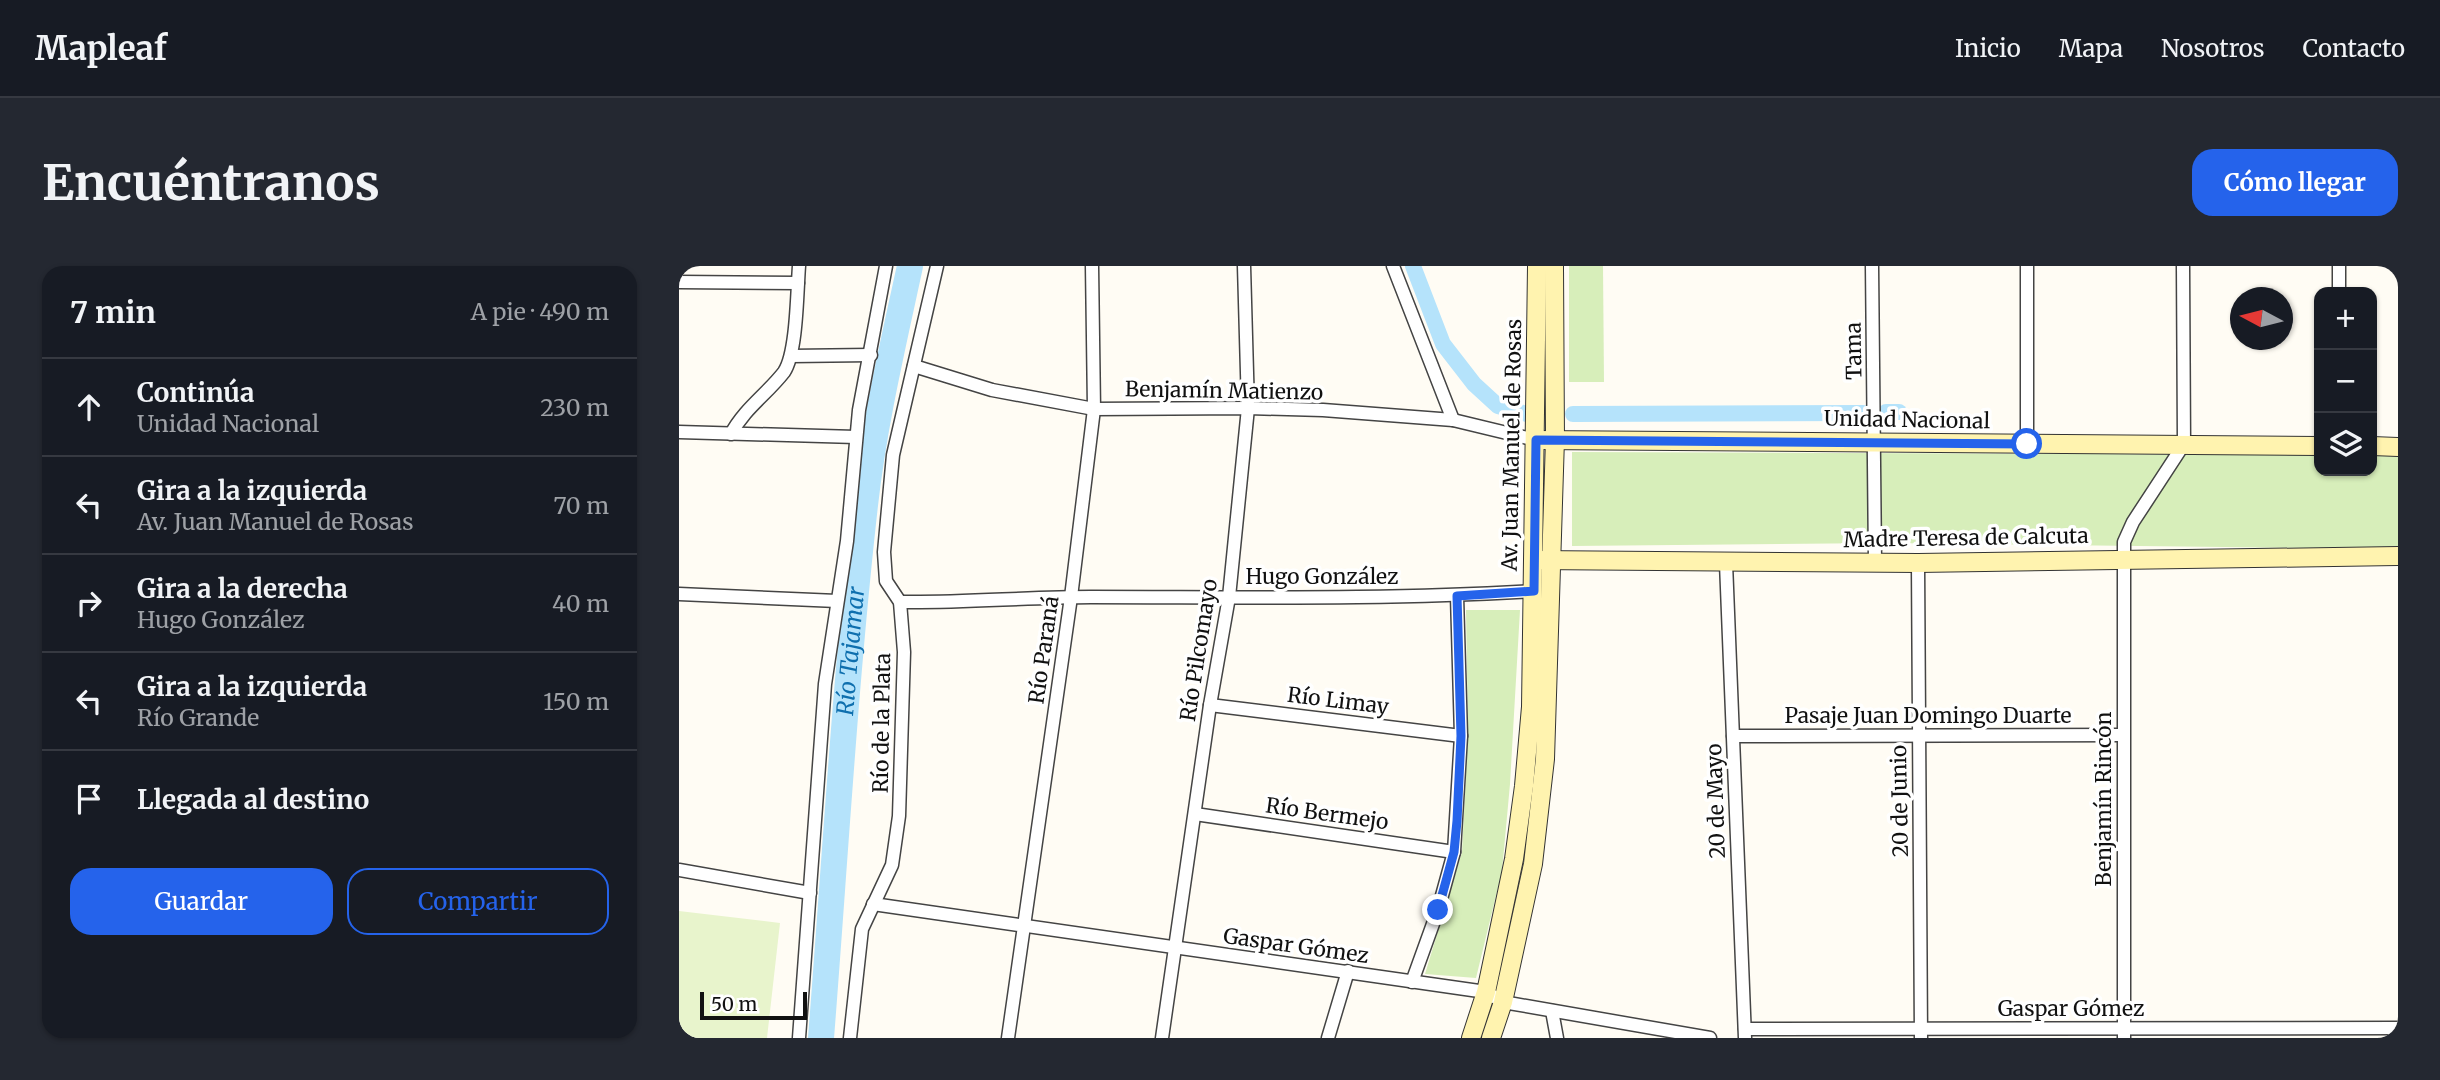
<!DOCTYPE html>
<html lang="es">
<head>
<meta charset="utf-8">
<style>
	body { margin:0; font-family:Merriweather,serif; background:#242831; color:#f1f3f6 }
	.controls { position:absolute; right:21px; top:21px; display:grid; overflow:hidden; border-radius:14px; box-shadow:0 2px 5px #0004 }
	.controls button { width:63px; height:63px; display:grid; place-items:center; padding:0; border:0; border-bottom:2px solid #363941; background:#171b24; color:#f1f3f6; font:35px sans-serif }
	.compass { position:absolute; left:1551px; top:21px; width:63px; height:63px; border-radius:50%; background:#171b24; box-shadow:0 2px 5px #0004; rotate:277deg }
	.scale { position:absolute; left:21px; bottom:18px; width:107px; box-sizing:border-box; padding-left:7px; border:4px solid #111; border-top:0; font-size:19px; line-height:24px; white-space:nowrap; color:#111; -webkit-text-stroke:5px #fff; paint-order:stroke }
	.stop { position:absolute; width:21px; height:21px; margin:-16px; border:5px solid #2563eb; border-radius:50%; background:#fff }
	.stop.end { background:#2563eb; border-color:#fff; box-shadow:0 2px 7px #0008 }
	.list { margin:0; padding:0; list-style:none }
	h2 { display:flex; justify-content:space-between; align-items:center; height:91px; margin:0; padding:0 28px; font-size:30px }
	h2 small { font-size:23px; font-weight:400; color:#9ea1a6 }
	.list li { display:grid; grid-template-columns:46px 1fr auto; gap:21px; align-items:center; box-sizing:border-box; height:98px; padding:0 28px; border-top:2px solid #363941 }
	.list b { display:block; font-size:26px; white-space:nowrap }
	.list p { margin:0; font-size:23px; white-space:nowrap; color:#9ea1a6 }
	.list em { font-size:23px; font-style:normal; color:#9ea1a6 }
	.actions { display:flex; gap:14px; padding:21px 28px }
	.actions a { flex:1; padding:16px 0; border:2px solid #2563eb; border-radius:21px; text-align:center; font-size:24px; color:#2563eb }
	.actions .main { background:#2563eb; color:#fff }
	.icon { flex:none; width:38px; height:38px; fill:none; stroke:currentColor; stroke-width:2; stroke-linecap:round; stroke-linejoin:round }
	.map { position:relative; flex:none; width:1719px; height:772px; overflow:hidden; border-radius:21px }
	header { display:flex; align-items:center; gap:42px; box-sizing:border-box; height:98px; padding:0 35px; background:#171b24; border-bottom:2px solid #363941 }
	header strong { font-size:33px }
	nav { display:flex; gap:38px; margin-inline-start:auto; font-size:24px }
	.intro { display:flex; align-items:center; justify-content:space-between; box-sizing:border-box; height:168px; padding:0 42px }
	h1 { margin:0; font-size:49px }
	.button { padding:18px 32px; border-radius:21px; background:#2563eb; color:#fff; font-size:24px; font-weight:700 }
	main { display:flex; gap:42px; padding:0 42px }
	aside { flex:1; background:#171b24; border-radius:21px; box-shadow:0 2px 5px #0004 }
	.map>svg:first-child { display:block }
	.green { fill:#d7eeba }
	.pitch { fill:#e8f4cc }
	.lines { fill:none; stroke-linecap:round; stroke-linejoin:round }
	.canal { stroke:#b5e3fb; stroke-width:16 }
	.river { stroke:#b5e3fb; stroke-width:26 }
	.street-casing { stroke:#444; stroke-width:15 }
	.secondary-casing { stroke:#333; stroke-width:20 }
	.street { stroke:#fff; stroke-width:12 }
	.secondary { stroke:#fff3af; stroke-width:18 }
	.route { stroke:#2563eb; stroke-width:9 }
	.labels { text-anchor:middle; stroke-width:7; stroke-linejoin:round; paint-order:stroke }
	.street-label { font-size:21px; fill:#111; stroke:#fff }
	.water-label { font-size:23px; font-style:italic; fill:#0e6fae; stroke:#fff }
</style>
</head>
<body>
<header>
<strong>Mapleaf</strong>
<nav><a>Inicio</a><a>Mapa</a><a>Nosotros</a><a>Contacto</a></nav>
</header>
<div class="intro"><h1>Encuéntranos</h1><a class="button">Cómo llegar</a></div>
<main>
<aside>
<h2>7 min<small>A pie · 490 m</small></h2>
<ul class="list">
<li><svg class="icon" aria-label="ahead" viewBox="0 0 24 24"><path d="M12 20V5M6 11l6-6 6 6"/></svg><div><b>Continúa</b><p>Unidad Nacional</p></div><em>230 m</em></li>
<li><svg class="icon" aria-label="left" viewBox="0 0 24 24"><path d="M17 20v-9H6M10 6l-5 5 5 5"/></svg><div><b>Gira a la izquierda</b><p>Av. Juan Manuel de Rosas</p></div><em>70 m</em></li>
<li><svg class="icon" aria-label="right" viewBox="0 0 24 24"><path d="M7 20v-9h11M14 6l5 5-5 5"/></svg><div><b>Gira a la derecha</b><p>Hugo González</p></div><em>40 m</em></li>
<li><svg class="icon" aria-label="left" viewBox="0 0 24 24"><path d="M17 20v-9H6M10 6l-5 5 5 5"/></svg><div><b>Gira a la izquierda</b><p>Río Grande</p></div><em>150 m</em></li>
<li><svg class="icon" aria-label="arrive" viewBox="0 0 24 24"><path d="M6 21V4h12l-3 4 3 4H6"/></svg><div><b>Llegada al destino</b></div></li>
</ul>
<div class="actions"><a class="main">Guardar</a><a>Compartir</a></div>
</aside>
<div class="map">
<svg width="1719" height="772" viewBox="0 0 1719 772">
	<rect width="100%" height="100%" fill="#fffcf4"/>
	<g class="green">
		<path d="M890 0H924L925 116H890Z"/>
		<path d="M893 186 1640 189V205H1693V189H1719V283L1206 277 893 280Z"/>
		<path d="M787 344H841L831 518 823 605 797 712 746 708 783 586 789 467Z"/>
	</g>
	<path class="pitch" d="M0 645 101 657 88 772H0Z"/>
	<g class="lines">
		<g class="canal">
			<path d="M734 0 764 78 795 118 819 140 848 148"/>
			<path d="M1207 146H1220"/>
			<path d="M894 148 1184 147"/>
		</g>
		<path class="river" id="s1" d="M142 772C156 594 166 416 186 239 195 158 214 79 231 0"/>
		<g class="street-casing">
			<g id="street">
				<path d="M714 0 774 154"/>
				<path d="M1193 0 1196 296"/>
				<path d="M1348 0V178"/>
				<path d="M1660 0V26"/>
				<path d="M0 16 119 17"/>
				<path d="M112 90 192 89"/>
				<path d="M235 100 313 124 415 143 569 142 644 144 774 154 857 174"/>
				<path d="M0 166 177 171"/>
				<path d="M52 168C65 143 88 128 105 106 118 87 118 25 120 0"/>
				<path d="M1047 297 1066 772"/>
				<path d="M1239 297 1242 772"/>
				<path d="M0 328 158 335"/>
				<path d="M221 336C285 337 348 331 412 331 560 331 708 334 855 325"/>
				<path d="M531 439 782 470"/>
				<path d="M1054 470 1444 469"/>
				<path d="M516 548 775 586"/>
				<path d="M0 604 131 627"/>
				<path d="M194 638 807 726 824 736 1031 772"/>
				<path d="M733 716 759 644 775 586 782 470 778 330"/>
				<path d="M873 745 878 772"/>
				<path d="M1066 763 1719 762"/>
				<path d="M120 772 146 418 168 275 180 144 207 0"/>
				<path d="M171 772 183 663 213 599 220 550 225 386 221 336 207 315 205 286 214 189 258 0"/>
				<path d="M329 772 392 331 415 143 413 0"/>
				<path d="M483 772 531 439 550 331 569 142 565 0"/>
				<path d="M649 772 669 705"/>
				<path d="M1445 772V276L1454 256 1505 178 1504 0"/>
			</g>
		</g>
		<g class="secondary-casing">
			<g id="secondary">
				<path d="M857 174 1640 180"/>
				<path d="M1693 180 1719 181"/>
				<path d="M855 294 1239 297 1719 290"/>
				<path d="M792 772 807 726 835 593 845 520 852 441 858 0"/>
				<path d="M812 772 824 736 854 598 866 493 876 173 875 0"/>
			</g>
		</g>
		<use href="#street" class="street"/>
		<use href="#secondary" class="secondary"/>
	</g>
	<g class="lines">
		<path class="route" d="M759 644 775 586 778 555 782 470 778 330 855 325 857 174 1348 178"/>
	</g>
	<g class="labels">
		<g class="street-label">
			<text transform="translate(1175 85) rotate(-91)" y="7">Tama</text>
			<text transform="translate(545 125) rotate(1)" y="7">Benjamín Matienzo</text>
			<text transform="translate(1228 154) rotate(1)" y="7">Unidad Nacional</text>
			<text transform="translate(833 179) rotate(-89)" y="7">Av. Juan Manuel de Rosas</text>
			<text transform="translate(1287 272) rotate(-1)" y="7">Madre Teresa de Calcuta</text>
			<text x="643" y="318">Hugo González</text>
			<text transform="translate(365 384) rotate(-82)" y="7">Río Paraná</text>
			<text transform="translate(520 384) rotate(-81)" y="7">Río Pilcomayo</text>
			<text transform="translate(659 435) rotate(7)" y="7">Río Limay</text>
			<text x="1249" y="457">Pasaje Juan Domingo Duarte</text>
			<text transform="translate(203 457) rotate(-89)" y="7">Río de la Plata</text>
			<text transform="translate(1425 533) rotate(-90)" y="7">Benjamín Rincón</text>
			<text transform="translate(1037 535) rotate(-92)" y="7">20 de Mayo</text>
			<text transform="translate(1221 535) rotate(-91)" y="7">20 de Junio</text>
			<text transform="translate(648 548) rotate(8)" y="7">Río Bermejo</text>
			<text transform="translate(617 680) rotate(8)" y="7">Gaspar Gómez</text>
			<text x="1392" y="750">Gaspar Gómez</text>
		</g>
		<g class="water-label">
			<text dy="8" stroke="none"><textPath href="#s1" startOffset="388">Río Tajamar</textPath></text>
		</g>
	</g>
</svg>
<div class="controls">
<button>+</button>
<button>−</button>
<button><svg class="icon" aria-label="layers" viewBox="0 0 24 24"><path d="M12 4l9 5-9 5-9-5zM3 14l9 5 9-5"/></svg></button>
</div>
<svg class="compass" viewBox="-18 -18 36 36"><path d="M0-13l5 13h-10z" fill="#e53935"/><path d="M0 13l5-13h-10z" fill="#9ea1a6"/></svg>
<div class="scale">50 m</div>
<div class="stop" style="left:1348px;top:178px"></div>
<div class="stop end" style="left:759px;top:644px"></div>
</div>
</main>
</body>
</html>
